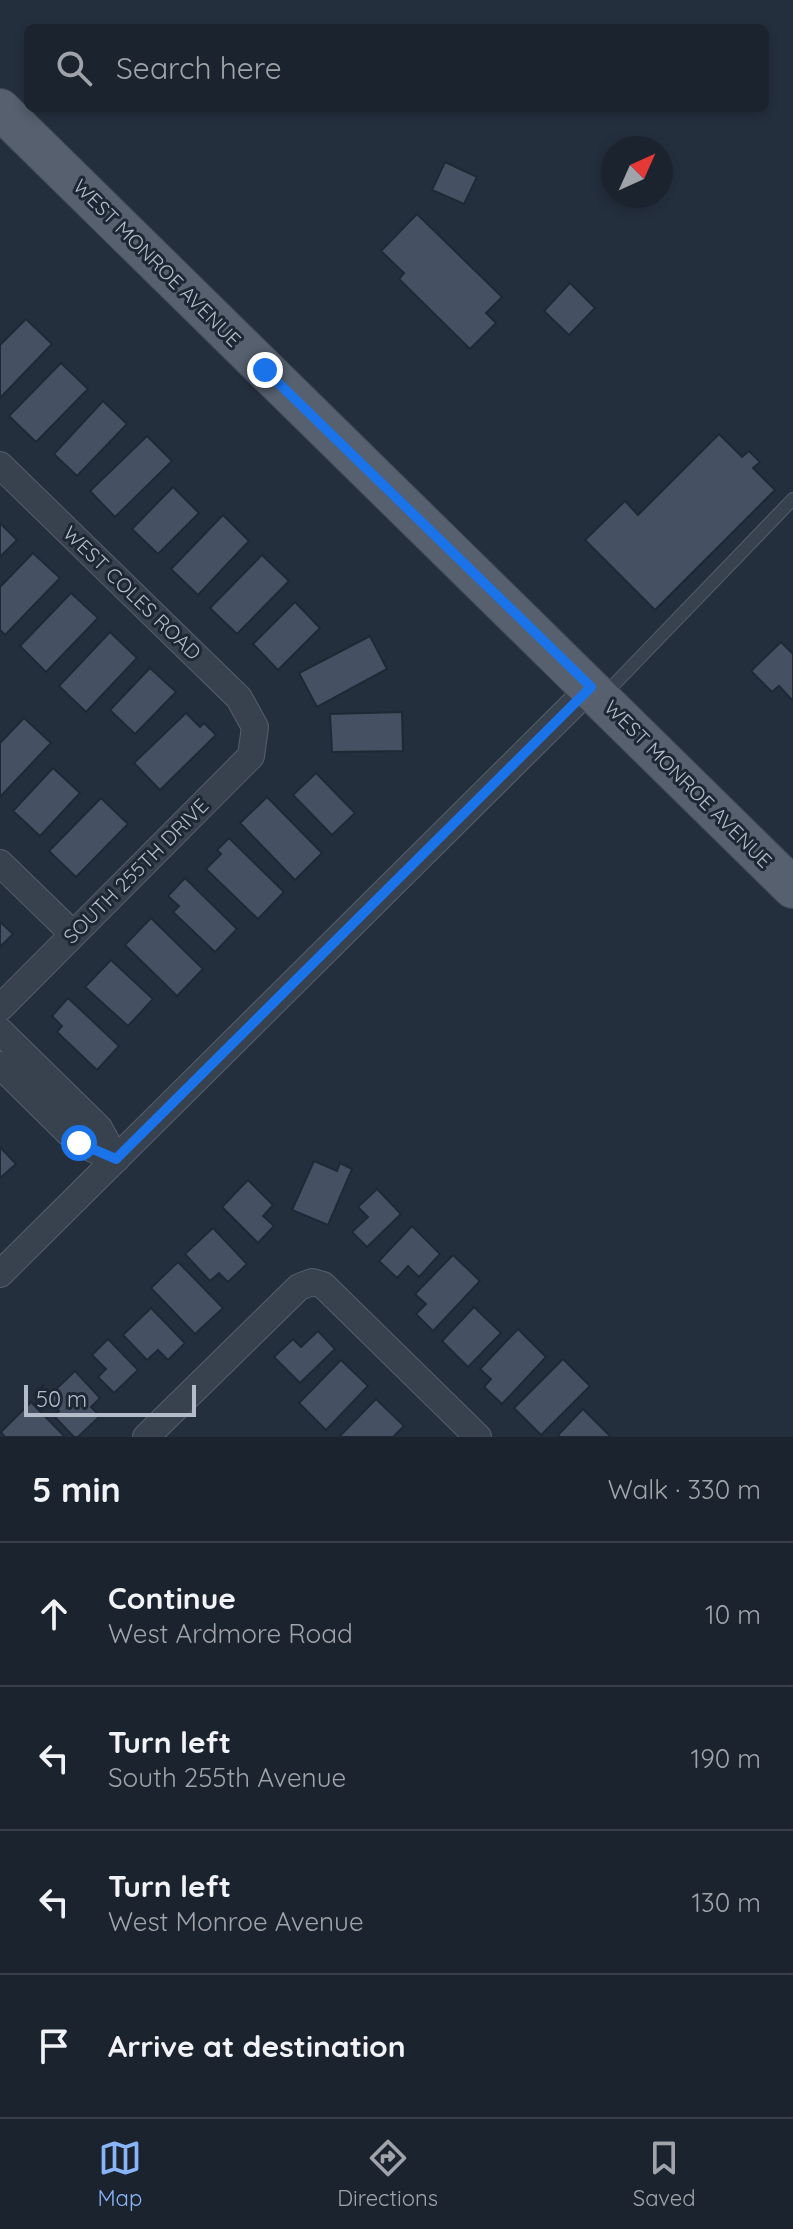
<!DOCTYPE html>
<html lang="en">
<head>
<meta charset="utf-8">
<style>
	body { margin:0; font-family:Quicksand,sans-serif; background:#282f3a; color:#f1f3f6 }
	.compass { position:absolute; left:601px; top:136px; width:72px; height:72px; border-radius:50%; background:#1b232e; box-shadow:0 4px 12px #0003; rotate:45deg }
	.scale { position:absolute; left:24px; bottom:20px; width:172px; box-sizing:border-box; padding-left:8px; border:4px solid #b4bcc9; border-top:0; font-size:22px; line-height:28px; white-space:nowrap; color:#b4bcc9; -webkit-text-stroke:6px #1d2633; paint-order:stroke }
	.stop { position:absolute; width:24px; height:24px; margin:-18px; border:6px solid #1a73e8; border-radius:50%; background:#fff }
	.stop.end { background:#1a73e8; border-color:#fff; box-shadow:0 2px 8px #0008 }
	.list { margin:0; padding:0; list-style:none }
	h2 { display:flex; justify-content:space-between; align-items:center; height:104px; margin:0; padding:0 32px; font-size:34px }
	h2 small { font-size:26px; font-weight:400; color:#a0a4aa }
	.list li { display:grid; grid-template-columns:52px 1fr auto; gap:24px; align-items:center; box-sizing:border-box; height:144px; padding:0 32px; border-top:2px solid #39404a }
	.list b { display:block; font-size:30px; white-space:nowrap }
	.list p { margin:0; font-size:26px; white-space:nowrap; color:#a0a4aa }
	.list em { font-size:26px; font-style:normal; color:#a0a4aa }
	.icon { flex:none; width:44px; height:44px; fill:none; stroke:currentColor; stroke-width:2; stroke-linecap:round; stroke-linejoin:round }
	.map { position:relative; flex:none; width:793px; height:1437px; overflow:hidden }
	.search { position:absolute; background:#1b232e; box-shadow:0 4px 12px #0003; left:24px; right:24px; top:24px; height:88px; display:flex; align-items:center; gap:20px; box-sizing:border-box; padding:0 28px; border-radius:12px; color:#a0a4aa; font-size:30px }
	.sheet { height:680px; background:#1b232e }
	nav { display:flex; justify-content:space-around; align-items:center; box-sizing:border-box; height:112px; border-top:2px solid #39404a; background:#1b232e; font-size:22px; color:#a0a4aa }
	nav a { display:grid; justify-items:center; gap:4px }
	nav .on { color:#8ab4f8 }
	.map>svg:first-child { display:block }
	.building { fill:#455162; stroke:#1f2835; stroke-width:2 }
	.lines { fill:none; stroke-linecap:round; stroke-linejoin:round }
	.lane-casing { stroke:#565f6c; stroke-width:14 }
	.street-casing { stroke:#565f6c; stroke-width:28 }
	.primary-casing { stroke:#414a57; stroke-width:42 }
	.lane { stroke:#38414e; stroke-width:12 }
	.street { stroke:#38414e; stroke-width:26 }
	.primary { stroke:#56606e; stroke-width:40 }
	.route { stroke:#1a73e8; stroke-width:10 }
	.labels { text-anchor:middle; stroke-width:6; stroke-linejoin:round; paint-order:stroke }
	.street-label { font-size:20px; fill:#b4bcc9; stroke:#1d2633 }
</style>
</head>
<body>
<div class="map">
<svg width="793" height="1437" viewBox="0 0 793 1437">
	<rect width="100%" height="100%" fill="#242f3e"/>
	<g class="building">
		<path d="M445 162 477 177 464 204 432 190Z"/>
		<path d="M417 214 502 297 486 313 496 323 470 349 399 279 404 273 381 251Z"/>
		<path d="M570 283 595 308 569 335 544 311Z"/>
		<path d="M26 319 52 344 0 398V345Z"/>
		<path d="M61 363 88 389 36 442 9 416Z"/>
		<path d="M103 401 127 424 77 476 54 454Z"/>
		<path d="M719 434 742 457 749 451 760 462 753 468 775 490 655 610 585 540 625 501 638 515Z"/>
		<path d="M147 436 172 461 115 517 90 491Z"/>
		<path d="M173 487 199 513 158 554 132 529Z"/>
		<path d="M223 515 249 541 198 595 171 569Z"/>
		<path d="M0 523 17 540 0 557Z"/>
		<path d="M33 553 60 578 5 635 0 630V587Z"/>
		<path d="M262 555 289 581 237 634 210 608Z"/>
		<path d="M71 593 98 618 46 672 20 646Z"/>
		<path d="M295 602 320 628 278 670 253 644Z"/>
		<path d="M110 632 137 658 86 712 59 686Z"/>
		<path d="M370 636 387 669 317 707 299 673Z"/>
		<path d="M781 642 793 654V701L779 686 772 692 751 671Z"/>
		<path d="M150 668 176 692 135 734 110 710Z"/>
		<path d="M402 712 403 751 332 752 330 714Z"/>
		<path d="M186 713 200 727 204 723 216 735 160 790 134 763Z"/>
		<path d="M24 718 51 743 0 797V743Z"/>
		<path d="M53 768 80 793 40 836 13 811Z"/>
		<path d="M316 773 355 813 332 835 293 795Z"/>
		<path d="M267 797 322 853 295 880 240 823Z"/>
		<path d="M101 798 128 824 76 877 49 851Z"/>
		<path d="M229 838 284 892 258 919 206 869 221 854 217 850Z"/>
		<path d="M185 878 237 929 215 952 173 912 179 906 168 896Z"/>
		<path d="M151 918 203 969 177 996 125 945Z"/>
		<path d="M0 922 13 934 0 947Z"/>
		<path d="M111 960 153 999 128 1026 85 987Z"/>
		<path d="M68 998 119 1046 97 1070 57 1032 62 1026 52 1016Z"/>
		<path d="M0 1147 16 1164 0 1178Z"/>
		<path d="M314 1161 337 1171 340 1163 352 1169 328 1225 292 1210Z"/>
		<path d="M248 1180 273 1205 263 1216 274 1226 258 1243 222 1207Z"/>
		<path d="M377 1189 401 1214 367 1247 352 1232 368 1217 358 1207Z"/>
		<path d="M412 1226 440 1254 419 1277 408 1266 397 1278 379 1261Z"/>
		<path d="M213 1228 247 1264 228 1282 219 1273 210 1281 185 1254Z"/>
		<path d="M453 1255 480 1281 433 1331 416 1314 426 1304 415 1294Z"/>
		<path d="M178 1262 223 1308 195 1334 151 1288Z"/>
		<path d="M474 1307 501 1333 468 1367 442 1341Z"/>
		<path d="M151 1308 185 1343 168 1360 158 1350 147 1360 123 1335Z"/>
		<path d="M518 1329 546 1357 502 1404 484 1387 491 1379 480 1369Z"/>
		<path d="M318 1331 335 1349 300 1383 274 1357 293 1339 301 1347Z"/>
		<path d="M108 1339 138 1370 114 1393 98 1377 106 1369 92 1355Z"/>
		<path d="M563 1359 590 1386 541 1435 514 1408Z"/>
		<path d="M341 1360 368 1386 326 1430 299 1403Z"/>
		<path d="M75 1371 100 1398 91 1407 100 1416 78 1437H74L54 1416 59 1411 47 1398Z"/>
		<path d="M376 1399 404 1426 393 1437H339Z"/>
		<path d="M31 1402 65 1437H5L1 1432Z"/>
		<path d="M583 1409 611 1437H560L558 1435Z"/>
	</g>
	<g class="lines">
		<g class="lane-casing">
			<path id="lane" d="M604 695 793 499"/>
		</g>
		<g class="street-casing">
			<g id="street">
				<path d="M0 465 239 698 255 727 251 756 0 1008"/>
				<path d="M0 863 73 934"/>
				<path d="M0 1031 99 1128 116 1159"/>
				<path d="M0 1065 79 1143 116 1159"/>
				<path d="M0 1274 591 687"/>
				<path d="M146 1437 299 1287 312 1282 323 1285 478 1437"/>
			</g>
		</g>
		<g class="primary-casing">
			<path id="primary" d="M0 109 793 888"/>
		</g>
		<use href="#lane" class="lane"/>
		<use href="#street" class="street"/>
		<use href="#primary" class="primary"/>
	</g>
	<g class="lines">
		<path class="route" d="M79 1143 116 1159 591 687 265 370"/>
	</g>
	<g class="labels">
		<g class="street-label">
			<text transform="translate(157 263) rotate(45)" y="7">WEST MONROE AVENUE</text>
			<text transform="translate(132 593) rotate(44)" y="7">WEST COLES ROAD</text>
			<text transform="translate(688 784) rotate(45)" y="7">WEST MONROE AVENUE</text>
			<text transform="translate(136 871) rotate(-45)" y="7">SOUTH 255TH DRIVE</text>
		</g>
	</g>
</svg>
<svg class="compass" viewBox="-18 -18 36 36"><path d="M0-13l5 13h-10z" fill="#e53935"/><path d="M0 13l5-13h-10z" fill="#a0a4aa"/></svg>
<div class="scale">50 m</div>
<div class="stop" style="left:79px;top:1143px"></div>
<div class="stop end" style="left:265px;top:370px"></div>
<div class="search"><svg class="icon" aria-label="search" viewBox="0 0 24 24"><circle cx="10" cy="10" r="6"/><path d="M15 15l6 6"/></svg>Search here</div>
</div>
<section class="sheet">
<h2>5 min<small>Walk · 330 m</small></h2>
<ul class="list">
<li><svg class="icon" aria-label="ahead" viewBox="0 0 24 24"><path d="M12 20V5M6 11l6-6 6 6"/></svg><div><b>Continue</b><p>West Ardmore Road</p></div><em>10 m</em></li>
<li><svg class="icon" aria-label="left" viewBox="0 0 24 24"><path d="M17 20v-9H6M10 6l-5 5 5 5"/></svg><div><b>Turn left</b><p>South 255th Avenue</p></div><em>190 m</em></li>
<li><svg class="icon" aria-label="left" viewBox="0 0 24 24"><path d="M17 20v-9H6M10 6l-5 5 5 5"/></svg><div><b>Turn left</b><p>West Monroe Avenue</p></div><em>130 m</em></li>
<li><svg class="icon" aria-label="arrive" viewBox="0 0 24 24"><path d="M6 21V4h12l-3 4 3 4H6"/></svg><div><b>Arrive at destination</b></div></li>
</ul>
</section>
<nav>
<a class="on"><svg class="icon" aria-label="map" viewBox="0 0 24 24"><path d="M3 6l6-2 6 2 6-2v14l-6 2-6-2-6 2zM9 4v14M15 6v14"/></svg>Map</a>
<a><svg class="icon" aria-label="directions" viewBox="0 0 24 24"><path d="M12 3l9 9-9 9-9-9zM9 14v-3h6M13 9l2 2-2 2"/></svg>Directions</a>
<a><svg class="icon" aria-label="saved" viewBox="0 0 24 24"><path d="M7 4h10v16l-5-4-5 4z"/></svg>Saved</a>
</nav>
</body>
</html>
